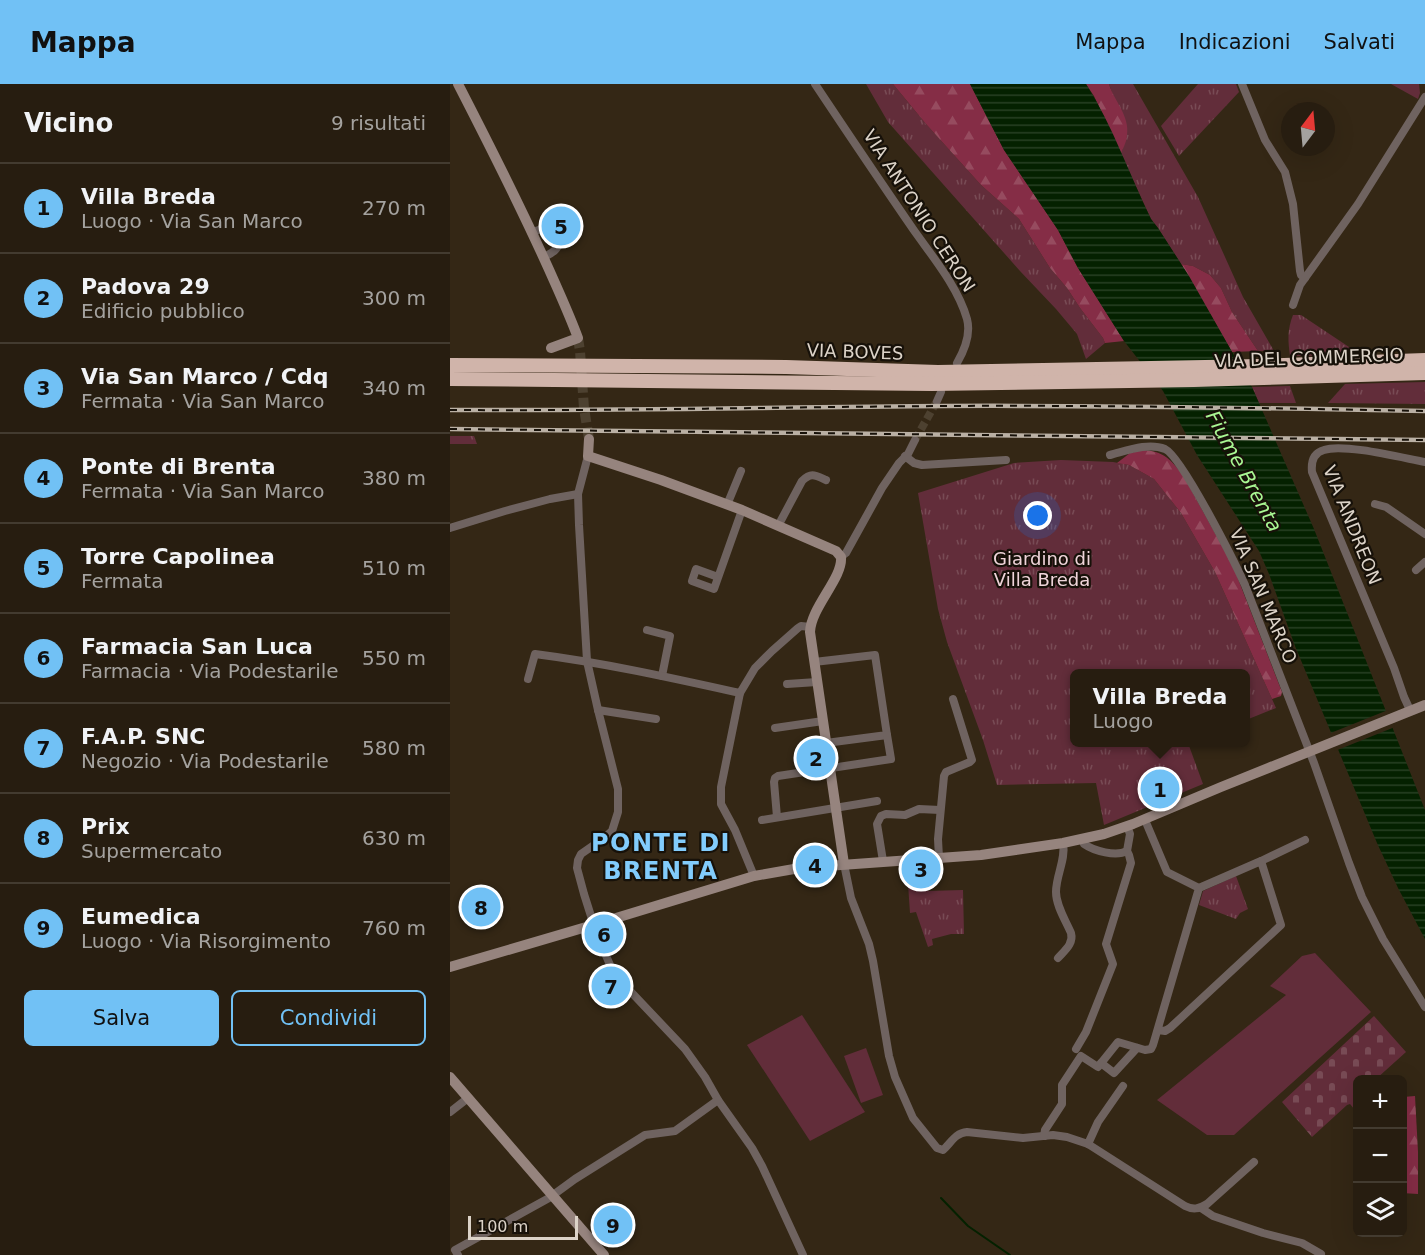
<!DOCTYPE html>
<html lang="it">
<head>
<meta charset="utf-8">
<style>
	body { margin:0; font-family:"DejaVu Sans",sans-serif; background:#332a1e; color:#f1f3f6 }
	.controls { position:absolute; right:18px; bottom:18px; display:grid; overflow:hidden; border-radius:9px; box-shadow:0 6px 24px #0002 }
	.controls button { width:54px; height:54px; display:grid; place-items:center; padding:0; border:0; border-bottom:2px solid #433b30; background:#271d10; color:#f1f3f6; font:30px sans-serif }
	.compass { position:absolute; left:831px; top:18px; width:54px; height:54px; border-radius:50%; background:#271d10; box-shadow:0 6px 24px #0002; rotate:16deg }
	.scale { position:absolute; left:18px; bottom:15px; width:110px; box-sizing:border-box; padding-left:6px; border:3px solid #dcd3c8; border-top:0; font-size:16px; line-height:21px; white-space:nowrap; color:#dcd3c8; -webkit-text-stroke:4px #171109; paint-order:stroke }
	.you { position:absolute; left:588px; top:432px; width:21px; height:21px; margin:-15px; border:4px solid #fff; border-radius:50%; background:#1a73e8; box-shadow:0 0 0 9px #1a73e833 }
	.badge { display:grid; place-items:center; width:39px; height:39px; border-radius:50%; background:#71c1f5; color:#111; font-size:20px; font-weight:700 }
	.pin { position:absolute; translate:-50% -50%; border:3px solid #fff; box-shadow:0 2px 6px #0006 }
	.popup { position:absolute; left:620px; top:585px; width:180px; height:78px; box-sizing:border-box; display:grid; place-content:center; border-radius:9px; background:#271d10; filter:drop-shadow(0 2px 4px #0005); font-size:20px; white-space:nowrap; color:#a4a29f }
	.popup b { font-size:22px; color:#f1f3f6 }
	.popup::after { content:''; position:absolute; left:50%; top:100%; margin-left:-12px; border:12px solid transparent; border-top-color:#271d10 }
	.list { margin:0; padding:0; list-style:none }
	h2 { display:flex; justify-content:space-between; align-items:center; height:78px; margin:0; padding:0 24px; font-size:26px }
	h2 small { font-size:20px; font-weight:400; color:#a4a29f }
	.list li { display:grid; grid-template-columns:39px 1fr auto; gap:18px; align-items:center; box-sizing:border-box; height:90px; padding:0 24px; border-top:2px solid #433b30 }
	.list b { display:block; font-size:22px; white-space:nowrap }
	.list p { margin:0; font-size:20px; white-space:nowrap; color:#a4a29f }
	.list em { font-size:20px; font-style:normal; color:#a4a29f }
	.actions { display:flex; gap:12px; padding:18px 24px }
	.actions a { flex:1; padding:14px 0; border:2px solid #71c1f5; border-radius:9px; text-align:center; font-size:21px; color:#71c1f5 }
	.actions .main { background:#71c1f5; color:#111 }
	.icon { flex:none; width:33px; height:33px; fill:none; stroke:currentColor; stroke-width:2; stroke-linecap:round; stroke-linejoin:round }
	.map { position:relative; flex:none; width:975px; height:1171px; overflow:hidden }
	header { display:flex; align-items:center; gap:36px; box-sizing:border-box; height:84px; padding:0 30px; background:#71c1f5; color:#111 }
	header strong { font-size:28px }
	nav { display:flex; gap:33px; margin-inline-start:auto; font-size:21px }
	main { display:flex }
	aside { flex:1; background:#271d10 }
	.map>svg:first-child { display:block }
	.grass { fill:url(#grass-tufts) }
	.forest { fill:url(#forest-firs) }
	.cemetery { fill:url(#cemetery-stones) }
	.pitch { fill:#622d3a }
	.water { fill:url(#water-rules) }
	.pier { fill:#342715 }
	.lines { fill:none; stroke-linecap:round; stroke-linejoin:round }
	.stream { stroke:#042100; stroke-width:2 }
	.street-tunnel { stroke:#4d4130; stroke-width:8; stroke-dasharray:8 4; stroke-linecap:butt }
	.secondary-tunnel { stroke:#4d4130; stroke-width:10; stroke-dasharray:10 5; stroke-linecap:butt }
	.street { stroke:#6f6360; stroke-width:8 }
	.secondary { stroke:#96847e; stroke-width:10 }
	.highway { stroke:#d0b4aa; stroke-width:14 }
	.rail-casing { stroke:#bab0a4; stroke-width:4.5 }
	.rail { stroke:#171109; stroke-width:2; stroke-dasharray:7; stroke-linecap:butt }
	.labels { text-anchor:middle; stroke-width:4.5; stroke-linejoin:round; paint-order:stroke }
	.street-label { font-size:18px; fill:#dcd3c8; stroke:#171109 }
	.park-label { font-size:18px; fill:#efd4d9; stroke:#171109 }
	.water-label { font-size:20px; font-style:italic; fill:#a9f793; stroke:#171109 }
	.district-label { font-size:24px; font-weight:bold; letter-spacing:1.5px; fill:#82ccfc; stroke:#171109 }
</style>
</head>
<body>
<header>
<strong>Mappa</strong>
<nav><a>Mappa</a><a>Indicazioni</a><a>Salvati</a></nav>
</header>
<main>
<aside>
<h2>Vicino<small>9 risultati</small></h2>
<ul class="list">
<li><span class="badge">1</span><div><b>Villa Breda</b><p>Luogo · Via San Marco</p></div><em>270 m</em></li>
<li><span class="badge">2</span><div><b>Padova 29</b><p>Edificio pubblico</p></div><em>300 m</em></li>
<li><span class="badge">3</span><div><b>Via San Marco / Cdq</b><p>Fermata · Via San Marco</p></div><em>340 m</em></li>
<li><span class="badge">4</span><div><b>Ponte di Brenta</b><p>Fermata · Via San Marco</p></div><em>380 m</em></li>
<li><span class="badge">5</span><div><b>Torre Capolinea</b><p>Fermata</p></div><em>510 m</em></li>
<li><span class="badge">6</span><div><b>Farmacia San Luca</b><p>Farmacia · Via Podestarile</p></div><em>550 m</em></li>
<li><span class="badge">7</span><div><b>F.A.P. SNC</b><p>Negozio · Via Podestarile</p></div><em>580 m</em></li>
<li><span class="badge">8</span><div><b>Prix</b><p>Supermercato</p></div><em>630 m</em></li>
<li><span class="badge">9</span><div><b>Eumedica</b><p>Luogo · Via Risorgimento</p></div><em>760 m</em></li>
</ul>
<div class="actions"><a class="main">Salva</a><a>Condividi</a></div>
</aside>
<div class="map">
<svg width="975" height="1171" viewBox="0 0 975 1171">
	<defs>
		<pattern id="grass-tufts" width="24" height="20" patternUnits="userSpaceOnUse" patternTransform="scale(1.5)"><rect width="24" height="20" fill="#622d3a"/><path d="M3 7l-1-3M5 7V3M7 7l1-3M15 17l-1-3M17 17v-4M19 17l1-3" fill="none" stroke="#784b55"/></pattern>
		<pattern id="forest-firs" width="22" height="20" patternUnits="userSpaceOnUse" patternTransform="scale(1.5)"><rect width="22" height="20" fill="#852d46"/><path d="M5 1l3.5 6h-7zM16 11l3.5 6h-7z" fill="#964b5f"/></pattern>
		<pattern id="cemetery-stones" width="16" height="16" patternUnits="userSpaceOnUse" patternTransform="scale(1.5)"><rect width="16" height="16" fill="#622d3a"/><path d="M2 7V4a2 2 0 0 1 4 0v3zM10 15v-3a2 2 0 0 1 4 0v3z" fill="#784b55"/></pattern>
		<pattern id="water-rules" width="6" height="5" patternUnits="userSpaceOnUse" patternTransform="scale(1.5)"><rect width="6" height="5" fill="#042100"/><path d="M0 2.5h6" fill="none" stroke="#284024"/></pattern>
	</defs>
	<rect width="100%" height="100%" fill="#342715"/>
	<g class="grass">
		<path d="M416 0H443L476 40 531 101 569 135 600 184 617 204 630 224 653 254 655 259 636 275 627 250 606 225 570 187 438 38Z"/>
		<path d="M659 0H683L748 113 793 213 824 267H808L782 228 771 204 760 191 743 182 731 180 708 144 701 135 671 70 677 51Z"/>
		<path d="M748 0H786L789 8 729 72 711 42Z"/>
		<path d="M941 0H969L970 9 968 15Z"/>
		<path d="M843 231H851L911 271 840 272C838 257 837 246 843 231Z"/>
		<path d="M975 298V320L878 319 895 300Z"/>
		<path d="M840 302 846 319H809L802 303Z"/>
		<path d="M0 352H24L27 360H0Z"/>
		<path d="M611 376 663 378 679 381 704 395 731 429 765 488 826 624 796 636 795 590H624V658L738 659 753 700 654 741 646 699 547 701 533 656 497 558 488 525 468 409 564 379Z"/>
		<path d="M476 783 478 807 513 806 514 850H501L482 855 483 861 478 863 466 828 460 829 457 785Z"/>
		<path d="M786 792 798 825 790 829 786 835 749 821 753 807Z"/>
	</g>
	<g class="forest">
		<path d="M443 0H520L554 66 608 146 628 184 674 257 655 259 653 254 630 224 617 204 600 184 569 135 531 101 476 40Z"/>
		<path d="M636 0H659C664 17 680 32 677 51 677 57 673 64 671 70L644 12Z"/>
		<path d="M731 180 743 182 760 191 771 204 782 228 808 267 782 268Z"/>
		<path d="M693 366C714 367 721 376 733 391L783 482 832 608 831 612 822 615 765 488 731 429 704 395 679 381 667 379 680 369Z"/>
		<path d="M965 1012 968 1068V1110L952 1109 953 1013Z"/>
	</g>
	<path class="cemetery" d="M924 932 956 968 926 995 908 996 907 1024 905 1026 900 1020 897 1021 862 1053 832 1018Z"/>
	<g class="pitch">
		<path d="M865 869 921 928 784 1051H757L707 1016 836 911 820 902 852 872Z"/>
		<path d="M352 931 415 1028 360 1057 297 961Z"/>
		<path d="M416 964 433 1011 411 1019 394 972Z"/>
	</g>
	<path class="water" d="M520 0H636C663 42 679 90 701 135L708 144 739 192 802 303 864 445 975 726V855L948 804 927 759 845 562 819 490 809 467 747 371 713 307 674 257 628 184 608 146 554 66Z"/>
	<path class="pier" d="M938 626 945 643 885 667 878 650Z"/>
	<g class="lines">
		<path class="stream" d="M491 1114 518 1142 560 1171"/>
		<path class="street-tunnel" d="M465 356 487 317"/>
		<path class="secondary-tunnel" d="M128 254 130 267 134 324 139 355"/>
		<g class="street">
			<path d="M365 0C397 48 430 97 463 145 482 172 508 203 517 235 521 250 514 267 507 279"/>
			<path d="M792 0 815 56 835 88 843 120 850 187 851 191 855 194"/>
			<path d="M82 148C87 147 92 144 97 144 109 143 113 157 106 165 103 169 98 171 94 173"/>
			<path d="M843 221 850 201 908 120 975 13"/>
			<path d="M487 317 491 308"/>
			<path d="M660 371C676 367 698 358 715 365 732 373 785 479 795 501L864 679 899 779 912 813 933 855 975 923"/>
			<path d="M138 372 128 410 129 441 137 577 148 626 168 705V728L162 747 154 754 131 770 128 776 127 784 134 810 147 851 164 890 235 965 255 993 268 1016 302 1064 312 1082 353 1171"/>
			<path d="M455 372 464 379 472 381 556 376"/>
			<path d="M925 420 936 423 975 450"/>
			<path d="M277 421 291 387"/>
			<path d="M328 442 352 397C361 388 365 391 376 396"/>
			<path d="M0 444 55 427 100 415 128 410"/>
			<path d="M391 473 396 469 432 404 449 379 458 370 465 356"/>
			<path d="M966 486 975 478"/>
			<path d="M268 493 246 485 242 497 264 505 292 426"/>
			<path d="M197 546 220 552 212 592"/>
			<path d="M364 578 425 571 437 651 376 659"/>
			<path d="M78 595 85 570C155 579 222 594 290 609"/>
			<path d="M337 600 367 598"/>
			<path d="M148 626 206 635"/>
			<path d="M960 626 954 613 944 584 862 388C861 378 863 369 874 366 893 359 953 374 975 378"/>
			<path d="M325 644 373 637"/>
			<path d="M327 733 324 698 325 694 328 692 441 675 437 651"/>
			<path d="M312 736 427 717"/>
			<path d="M632 755 634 760C644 767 666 773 677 767"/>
			<path d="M489 774 488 755 494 692 496 688 520 678 522 676 503 615"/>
			<path d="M433 777 427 740 431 732 436 730 455 731 469 725 490 726"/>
			<path d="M811 777 855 756"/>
			<path d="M394 780 401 814 419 860 423 877 439 972 445 993 463 1034 487 1064 493 1066C501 1059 505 1049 517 1048L573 1054 603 1051 617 1053 638 1060 735 1122C743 1126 749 1125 757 1120L804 1078"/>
			<path d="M304 792 285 746 271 720V703L290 609 305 584 322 567 348 544 351 542 360 543"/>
			<path d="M608 874C614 867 624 860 621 849 616 837 606 822 606 808 606 791 616 776 613 759"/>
			<path d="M708 946 715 947 720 944 831 841 811 777 749 804"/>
			<path d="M626 965 636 948 663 880 656 860 681 779 679 771 677 767 680 750 677 742"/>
			<path d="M651 979 664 989 687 964"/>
			<path d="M0 1028 18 1014"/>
			<path d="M594 1052 595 1046 612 1020V1001L631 972 648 983 668 958 695 966 701 965 703 961 749 804 717 788 695 736"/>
			<path d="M638 1060 648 1038 673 1002"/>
			<path d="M751 1124 763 1132 813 1149 852 1159 871 1170"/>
			<path d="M8 1171 5 1166 99 1114 125 1095 195 1051 225 1047 268 1016"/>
		</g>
		<g class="secondary">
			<path d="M8 0C42 66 75 131 105 199 113 217 121 235 128 254L101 264"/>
			<path d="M139 355 138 372 211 396 292 426 386 467 391 473C393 494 361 523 360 548L394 780"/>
			<path d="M0 883 143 841 304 792 344 785 377 782 531 771 613 759 654 750 683 740 771 703 975 621"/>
			<path d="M0 993 154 1171"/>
		</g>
		<g class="highway">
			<path d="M0 281 336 283 488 288 809 282 975 276"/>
			<path d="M0 295 482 300 744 296 975 289"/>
		</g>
		<g class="rail-casing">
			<g id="rail">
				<path d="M0 326C165 327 330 323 495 322 655 321 815 324 975 327"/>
				<path d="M0 345 975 356"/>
			</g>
		</g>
		<use href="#rail" class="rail"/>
	</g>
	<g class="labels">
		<g class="street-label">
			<text transform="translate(469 127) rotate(57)" y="6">VIA ANTONIO CERON</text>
			<text transform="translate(405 268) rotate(2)" y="6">VIA BOVES</text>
			<text transform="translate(859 274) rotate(-2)" y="6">VIA DEL COMMERCIO</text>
			<text transform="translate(902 441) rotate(68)" y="6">VIA ANDREON</text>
			<text transform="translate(813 512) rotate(67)" y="6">VIA SAN MARCO</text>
		</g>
		<g class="park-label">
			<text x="592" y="481">Giardino di<tspan x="592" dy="21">Villa Breda</tspan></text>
		</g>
		<g class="water-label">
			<text transform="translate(794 387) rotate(61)" y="7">Fiume Brenta</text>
		</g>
		<g class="district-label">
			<text x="211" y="767">PONTE DI<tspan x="211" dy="28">BRENTA</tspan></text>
		</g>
	</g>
</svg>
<div class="controls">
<button>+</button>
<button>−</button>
<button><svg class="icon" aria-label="layers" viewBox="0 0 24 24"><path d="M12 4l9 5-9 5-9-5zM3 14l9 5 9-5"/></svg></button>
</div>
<svg class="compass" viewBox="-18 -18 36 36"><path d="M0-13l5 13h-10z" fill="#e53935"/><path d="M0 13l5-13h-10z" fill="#a4a29f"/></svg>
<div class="scale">100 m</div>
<div class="you"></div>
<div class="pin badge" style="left:710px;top:705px">1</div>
<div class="popup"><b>Villa Breda</b>Luogo</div>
<div class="pin badge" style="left:366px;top:674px">2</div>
<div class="pin badge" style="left:471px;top:785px">3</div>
<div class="pin badge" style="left:365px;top:781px">4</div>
<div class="pin badge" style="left:111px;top:142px">5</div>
<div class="pin badge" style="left:154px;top:850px">6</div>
<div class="pin badge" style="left:161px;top:902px">7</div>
<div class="pin badge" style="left:31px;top:823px">8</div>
<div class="pin badge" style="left:163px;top:1141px">9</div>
</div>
</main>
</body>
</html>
